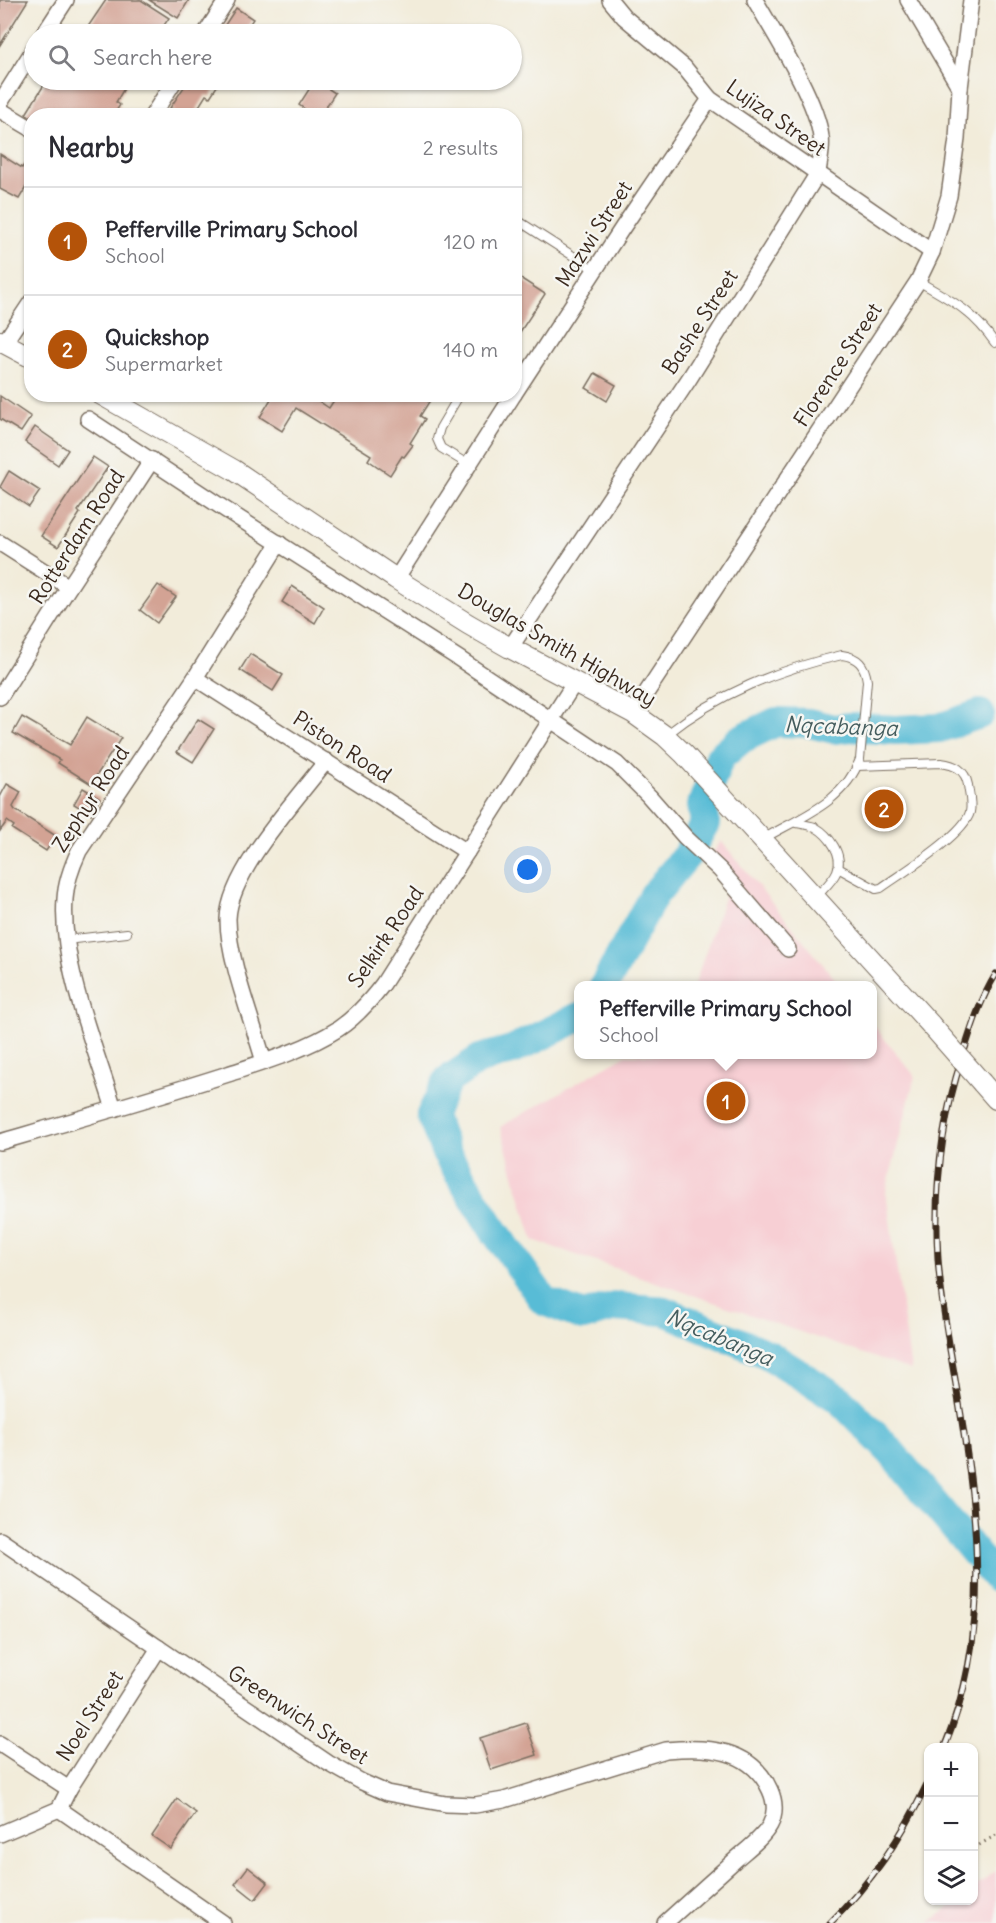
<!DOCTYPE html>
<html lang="en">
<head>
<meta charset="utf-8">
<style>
	body { margin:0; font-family:Delius,sans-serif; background:#f7f7f7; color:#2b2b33 }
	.controls { position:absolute; right:18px; bottom:18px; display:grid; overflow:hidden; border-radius:12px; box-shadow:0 2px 4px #0004 }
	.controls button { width:54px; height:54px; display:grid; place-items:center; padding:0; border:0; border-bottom:2px solid #e1e1e2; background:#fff; color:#2b2b33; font:30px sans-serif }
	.you { position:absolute; left:528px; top:870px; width:21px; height:21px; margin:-15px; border:4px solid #fff; border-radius:50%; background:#1a73e8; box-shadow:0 0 0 9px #1a73e833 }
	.badge { display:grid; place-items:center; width:39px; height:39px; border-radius:50%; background:#b45309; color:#fff; font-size:20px; font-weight:700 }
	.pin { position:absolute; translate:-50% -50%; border:3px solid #fff; box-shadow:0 2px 6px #0006 }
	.popup { position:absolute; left:574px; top:981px; width:303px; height:78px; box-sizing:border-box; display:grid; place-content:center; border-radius:12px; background:#fff; filter:drop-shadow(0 2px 4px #0005); font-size:20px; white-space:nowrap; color:#7c7c81 }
	.popup b { font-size:22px; color:#2b2b33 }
	.popup::after { content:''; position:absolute; left:50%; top:100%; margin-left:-12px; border:12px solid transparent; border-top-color:#fff }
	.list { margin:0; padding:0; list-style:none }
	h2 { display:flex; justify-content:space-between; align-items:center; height:78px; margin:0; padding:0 24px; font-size:26px }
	h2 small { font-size:20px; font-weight:400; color:#7c7c81 }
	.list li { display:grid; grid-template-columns:39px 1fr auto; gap:18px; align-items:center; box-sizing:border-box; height:108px; padding:0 24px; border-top:2px solid #e1e1e2 }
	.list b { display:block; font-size:22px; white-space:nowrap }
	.list p { margin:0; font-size:20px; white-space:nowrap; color:#7c7c81 }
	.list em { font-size:20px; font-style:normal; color:#7c7c81 }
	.icon { flex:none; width:33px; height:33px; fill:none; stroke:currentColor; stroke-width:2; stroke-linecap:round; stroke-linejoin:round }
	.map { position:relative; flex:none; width:996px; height:1923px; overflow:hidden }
	.search { position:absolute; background:#fff; box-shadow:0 2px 4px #0004; left:24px; top:24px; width:498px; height:66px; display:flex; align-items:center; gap:15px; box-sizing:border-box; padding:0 21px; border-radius:33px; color:#7c7c81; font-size:22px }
	.panel { position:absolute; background:#fff; box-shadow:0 2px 4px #0004; left:24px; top:108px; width:498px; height:294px; border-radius:24px }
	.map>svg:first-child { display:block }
	.built { fill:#f7cfd4 }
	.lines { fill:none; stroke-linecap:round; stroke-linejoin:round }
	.river { stroke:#58bcd6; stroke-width:30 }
	.building { fill:#d3a394 }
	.lane-casing { stroke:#7b6e60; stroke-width:10 }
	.street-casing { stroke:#7b6e60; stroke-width:18 }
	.secondary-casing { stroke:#7b6e60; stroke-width:22 }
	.path { stroke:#7b6e60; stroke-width:3; stroke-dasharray:1.5 4.5; stroke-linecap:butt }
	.lane { stroke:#fff; stroke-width:8 }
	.street { stroke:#fff; stroke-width:15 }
	.secondary { stroke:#fff; stroke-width:20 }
	.rail-casing { stroke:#3b2a1e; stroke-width:7 }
	.rail { stroke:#f6f6f2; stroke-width:4.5; stroke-dasharray:14; stroke-linecap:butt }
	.secondary-bridge-casing { stroke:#7b6e60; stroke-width:22; stroke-linecap:butt }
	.secondary-bridge { stroke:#fff; stroke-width:20 }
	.labels { text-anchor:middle; stroke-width:5; stroke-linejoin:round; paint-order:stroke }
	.street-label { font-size:21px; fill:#3b2a1e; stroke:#f6f6f2 }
	.water-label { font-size:22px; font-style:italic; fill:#455d5e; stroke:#f6f6f2 }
</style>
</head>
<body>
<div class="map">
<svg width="996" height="1923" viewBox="0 0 996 1923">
	<rect width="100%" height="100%" fill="#f6f6f2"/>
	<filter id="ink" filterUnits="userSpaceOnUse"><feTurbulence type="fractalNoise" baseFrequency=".0167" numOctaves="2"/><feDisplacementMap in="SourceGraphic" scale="12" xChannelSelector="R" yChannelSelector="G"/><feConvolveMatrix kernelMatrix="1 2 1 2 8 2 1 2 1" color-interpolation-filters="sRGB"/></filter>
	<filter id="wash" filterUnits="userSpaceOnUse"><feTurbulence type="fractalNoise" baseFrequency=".008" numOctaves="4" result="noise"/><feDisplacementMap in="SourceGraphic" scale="24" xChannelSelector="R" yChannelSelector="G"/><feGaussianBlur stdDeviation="1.35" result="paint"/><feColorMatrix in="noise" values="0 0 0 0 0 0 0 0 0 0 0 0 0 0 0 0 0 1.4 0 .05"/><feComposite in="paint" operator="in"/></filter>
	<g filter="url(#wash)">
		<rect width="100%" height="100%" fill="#f2ecda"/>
		<g class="built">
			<path d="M721 841 840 985 694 986 727 889 709 859Z"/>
			<path d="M873 1025 915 1076 886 1192 911 1370 533 1240 500 1127 626 1055 873 1054Z"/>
			<path d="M996 1871V1923H929L958 1901 974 1900V1888Z"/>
		</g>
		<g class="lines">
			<g class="river">
				<path d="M604 986 654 895 687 855 705 823 702 805 720 757 741 739 776 722 809 723 834 729 850 727 895 730 939 728 980 714"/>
				<path d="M579 1017 512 1050 480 1059 448 1080 431 1115 446 1153 491 1226 544 1301 583 1316 616 1307 665 1311 767 1354 839 1399 891 1452 996 1578"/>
			</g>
		</g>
		<g id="blocks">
			<g class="building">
				<path d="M0 0H28L0 45Z"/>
				<path d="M106 0H141L169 18 158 34H83Z"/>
				<path d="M149 0H189L178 18Z"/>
				<path d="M236 8 253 19 243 34H219Z"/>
				<path d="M47 80H129L116 102 120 105 113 116H28L26 114Z"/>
				<path d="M194 80H221L210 97 206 95 193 116H170L174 110 170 108 186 84 190 87Z"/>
				<path d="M315 80 335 93 320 116H315L299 105Z"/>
				<path d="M32 153V177L19 199 0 189V154L22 168Z"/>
				<path d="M520 278 545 294 514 341V287Z"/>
				<path d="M595 373 616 385 607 401 586 388Z"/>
				<path d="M274 394H308L329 408 338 394H434L420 416 425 419 410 443 413 445 404 457 402 456 390 475 368 460 371 455 296 408 282 431 260 417Z"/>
				<path d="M0 396 31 417 21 432 0 419Z"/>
				<path d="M35 427 68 450 58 465 25 442Z"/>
				<path d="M93 457 108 467 78 511 80 513 58 547 41 536Z"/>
				<path d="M9 471 40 491 29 507 0 487Z"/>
				<path d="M158 585 176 597 157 623 140 610Z"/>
				<path d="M292 586 324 607 315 623 282 602Z"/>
				<path d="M250 654 283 675 273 691 240 670Z"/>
				<path d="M22 717 70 745 87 717 121 738 91 784 58 763 60 760 13 733Z"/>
				<path d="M198 719 214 729 193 762 177 752Z"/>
				<path d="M7 784 21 792 13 807 15 810 56 836 46 851 12 829 14 826 7 821 0 831V797Z"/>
				<path d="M83 788 100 798 91 814 74 804Z"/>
				<path d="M526 1723 537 1755 491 1770 480 1738Z"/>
				<path d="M177 1799 196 1813 171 1849 152 1836Z"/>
				<path d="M248 1867 268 1883 255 1900 235 1884Z"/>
			</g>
		</g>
	</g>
	<g filter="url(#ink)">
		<use href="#blocks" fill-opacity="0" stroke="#7b6e60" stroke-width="1.5"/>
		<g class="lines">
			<g class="lane-casing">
				<g id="lane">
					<path d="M354 115 355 116"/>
					<path d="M514 218 595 270"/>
					<path d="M918 281C952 301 972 310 995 343"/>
					<path d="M460 394 440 428 437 439 441 448 469 465"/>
					<path d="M666 735C719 693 777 670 842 655 858 657 865 665 867 681L860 759C844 803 800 817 763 839"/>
					<path d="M796 823C802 824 809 825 815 827 829 835 844 855 837 871 833 881 823 889 816 897"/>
					<path d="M838 868 876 889 881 888C902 873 964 835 970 812 972 803 969 794 968 785 965 769 955 765 941 763L857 766"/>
					<path d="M66 940 127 933"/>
				</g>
			</g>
			<g class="street-casing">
				<g id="street">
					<path d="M610 0 624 17 684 67 710 99 932 252"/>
					<path d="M908 0 960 88"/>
					<path d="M44 34 66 0"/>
					<path d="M205 34 227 0"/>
					<path d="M0 103 34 49"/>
					<path d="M0 110 32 129"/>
					<path d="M152 116 175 80"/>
					<path d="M4 343 32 301"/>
					<path d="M514 394 623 227 710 99"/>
					<path d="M88 419 226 510 458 658 617 764 649 796 685 837 720 870 788 949"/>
					<path d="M0 543 69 587"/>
					<path d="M396 579 514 394"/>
					<path d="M510 648 689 379 818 173C819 162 823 148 821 137 816 98 775 35 755 0"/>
					<path d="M195 678 467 852"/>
					<path d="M0 697 69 587 152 460"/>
					<path d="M633 713 918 281 932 252 949 196 957 139 960 88 971 0"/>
					<path d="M264 1062C253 1022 228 960 228 919 229 872 297 799 326 761"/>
					<path d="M114 1109C95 1046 60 964 65 899 66 881 72 866 79 851L195 678 279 543"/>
					<path d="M0 1142C76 1120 153 1098 228 1074 264 1062 305 1050 338 1029 356 1017 370 1001 383 984L575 682"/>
					<path d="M0 1540 328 1763 362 1782 387 1793 446 1804 475 1805 504 1800 666 1750C707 1746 751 1748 770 1790 775 1801 776 1814 770 1825 762 1839 746 1850 734 1861 711 1882 688 1902 665 1923"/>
					<path d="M0 1744 69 1789"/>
					<path d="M59 1809 223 1923"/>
					<path d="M59 1809 69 1789 159 1648"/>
					<path d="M0 1834 59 1809"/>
				</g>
			</g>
			<g class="secondary-casing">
				<g id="secondary">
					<path d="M0 341 32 358"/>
					<path d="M100 394 234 470 396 579 468 624 510 648 633 713 665 736 684 754 931 1025"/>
					<path d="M982 1083 996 1099"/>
				</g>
			</g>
			<path class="path" d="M974 1848 996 1835"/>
			<use href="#lane" class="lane"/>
			<use href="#street" class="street"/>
			<use href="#secondary" class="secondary"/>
			<g class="rail-casing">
				<g id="rail">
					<path d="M944 1748C994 1628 977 1509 956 1385 949 1343 941 1302 938 1259 934 1192 941 1122 962 1058 971 1029 980 1000 996 974"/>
					<path d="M830 1923C871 1883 904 1834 928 1782"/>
				</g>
			</g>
			<use href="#rail" class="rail"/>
			<g class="secondary-bridge-casing">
				<path id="secondary-bridge" d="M931 1025 982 1083"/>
			</g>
			<use href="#secondary-bridge" class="secondary-bridge"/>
		</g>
	</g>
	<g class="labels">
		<g class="street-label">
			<text transform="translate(776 118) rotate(35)" y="7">Lujiza Street</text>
			<text transform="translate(594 234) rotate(-57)" y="7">Mazwi Street</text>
			<text transform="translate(700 322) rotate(-57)" y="7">Bashe Street</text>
			<text transform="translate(838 365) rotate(-57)" y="7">Florence Street</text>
			<text transform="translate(77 537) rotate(-57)" y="7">Rotterdam Road</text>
			<text transform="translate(557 645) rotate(30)" y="7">Douglas Smith Highway</text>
			<text transform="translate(342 747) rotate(33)" y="7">Piston Road</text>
			<text transform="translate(91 799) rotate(-57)" y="7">Zephyr Road</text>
			<text transform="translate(386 937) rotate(-56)" y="7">Selkirk Road</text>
			<text transform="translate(298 1715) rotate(33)" y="7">Greenwich Street</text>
			<text transform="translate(90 1716) rotate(-57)" y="7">Noel Street</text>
		</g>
		<g class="water-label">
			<text transform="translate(841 726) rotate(2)" y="8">Nqcabanga</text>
			<text transform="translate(720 1337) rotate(23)" y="8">Nqcabanga</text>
		</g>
	</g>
</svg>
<div class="controls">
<button>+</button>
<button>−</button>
<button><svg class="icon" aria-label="layers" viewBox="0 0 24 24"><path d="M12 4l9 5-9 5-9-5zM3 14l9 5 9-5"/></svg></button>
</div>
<div class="you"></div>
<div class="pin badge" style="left:726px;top:1101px">1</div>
<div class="popup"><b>Pefferville Primary School</b>School</div>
<div class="pin badge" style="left:884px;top:809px">2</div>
<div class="search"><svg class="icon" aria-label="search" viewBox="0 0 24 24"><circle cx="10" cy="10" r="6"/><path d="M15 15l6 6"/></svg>Search here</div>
<section class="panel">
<h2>Nearby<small>2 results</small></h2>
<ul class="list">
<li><span class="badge">1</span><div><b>Pefferville Primary School</b><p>School</p></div><em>120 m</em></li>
<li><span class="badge">2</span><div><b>Quickshop</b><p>Supermarket</p></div><em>140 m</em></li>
</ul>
</section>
</div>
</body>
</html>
